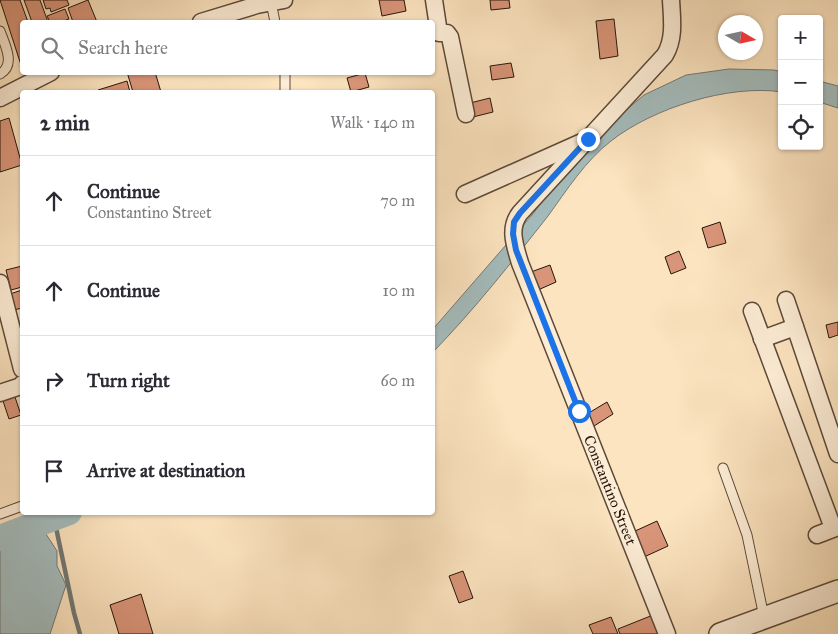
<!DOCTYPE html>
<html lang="en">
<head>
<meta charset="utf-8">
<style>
	body { margin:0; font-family:"IM FELL Great Primer",serif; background:#f7f7f7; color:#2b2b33 }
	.controls { position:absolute; right:15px; top:15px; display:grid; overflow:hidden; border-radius:5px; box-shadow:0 1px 4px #0004 }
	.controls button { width:45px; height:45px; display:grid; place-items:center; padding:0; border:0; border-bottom:1px solid #e1e1e2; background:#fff; color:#2b2b33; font:25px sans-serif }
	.compass { position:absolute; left:718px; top:15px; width:45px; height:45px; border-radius:50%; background:#fff; box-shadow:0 1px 4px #0004; rotate:99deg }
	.stop { position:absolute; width:15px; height:15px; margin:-11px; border:4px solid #1a73e8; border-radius:50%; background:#fff }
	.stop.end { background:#1a73e8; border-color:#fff; box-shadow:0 1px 5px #0008 }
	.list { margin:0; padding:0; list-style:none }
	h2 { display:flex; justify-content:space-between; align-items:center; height:65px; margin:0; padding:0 20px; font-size:21px }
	h2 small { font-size:16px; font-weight:400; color:#7c7c81 }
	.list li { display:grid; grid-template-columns:32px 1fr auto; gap:15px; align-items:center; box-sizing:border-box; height:90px; padding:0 20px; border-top:1px solid #e1e1e2 }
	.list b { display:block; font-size:19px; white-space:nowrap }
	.list p { margin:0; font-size:16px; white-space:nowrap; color:#7c7c81 }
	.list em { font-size:16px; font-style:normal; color:#7c7c81 }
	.icon { flex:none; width:28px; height:28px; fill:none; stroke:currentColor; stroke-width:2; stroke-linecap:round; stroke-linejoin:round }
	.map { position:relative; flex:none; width:838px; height:634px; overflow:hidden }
	.search { position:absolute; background:#fff; box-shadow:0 1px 4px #0004; left:20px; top:20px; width:415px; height:55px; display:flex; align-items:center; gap:12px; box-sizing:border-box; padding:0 18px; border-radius:5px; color:#7c7c81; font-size:19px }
	.panel { position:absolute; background:#fff; box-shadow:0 1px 4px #0004; left:20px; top:90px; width:415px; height:425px; border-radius:5px }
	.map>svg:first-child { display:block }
	.water { fill:#a4bcbd; stroke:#727976 }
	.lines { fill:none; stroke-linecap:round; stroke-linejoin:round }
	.stream { stroke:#727976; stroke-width:4.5 }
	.river { stroke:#a4bcbd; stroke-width:26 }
	.building { fill:#d99579; stroke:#26150b }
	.service-casing { stroke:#5c4938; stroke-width:11 }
	.minor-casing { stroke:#5c4938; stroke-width:19 }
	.tertiary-casing { stroke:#5c4938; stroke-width:24 }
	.service { stroke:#fdedd6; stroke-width:9 }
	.minor { stroke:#fdedd6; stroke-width:16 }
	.tertiary { stroke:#fdedd6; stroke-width:21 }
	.route { stroke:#1a73e8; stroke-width:6 }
	.labels { text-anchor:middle; stroke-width:5; stroke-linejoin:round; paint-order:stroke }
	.street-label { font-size:15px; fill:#26150b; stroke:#fdedd6 }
</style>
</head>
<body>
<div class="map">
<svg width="838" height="634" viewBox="0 0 838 634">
	<rect width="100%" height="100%" fill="#fce4c0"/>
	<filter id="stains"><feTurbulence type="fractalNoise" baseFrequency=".004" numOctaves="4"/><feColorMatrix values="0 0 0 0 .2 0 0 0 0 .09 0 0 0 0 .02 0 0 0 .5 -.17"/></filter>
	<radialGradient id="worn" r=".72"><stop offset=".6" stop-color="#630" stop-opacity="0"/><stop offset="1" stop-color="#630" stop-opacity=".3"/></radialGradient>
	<g class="water">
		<path d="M729 69 774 70 782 72V92C729 84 653 108 611 141 586 160 566 191 548 216 511 263 474 310 433 352V329L532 215 569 166 607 126 644 95 686 75Z"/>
		<path d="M819 81 838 86V108L819 102Z"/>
		<path d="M41 516 44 531 57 551V566L66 585 50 634H0V530Z"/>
	</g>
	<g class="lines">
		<path class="stream" d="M54 518 74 613 80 634"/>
		<path class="river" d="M0 538 69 512"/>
	</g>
	<g class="building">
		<path d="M0 0H20L28 22H22V68Z"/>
		<path d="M24 0H40L48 22H32Z"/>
		<path d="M43 0H67L69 5 51 12 50 8 46 9Z"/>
		<path d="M88 0 97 22H73L68 8Z"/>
		<path d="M379 0H404L406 11 382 16Z"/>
		<path d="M490 0H509L510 8 491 10Z"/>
		<path d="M65 9 69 19 61 22H50L47 16Z"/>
		<path d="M614 19 618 56 600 59 596 21Z"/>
		<path d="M511 63 514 77 492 80 490 66Z"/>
		<path d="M127 72H155L161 92H133Z"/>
		<path d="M365 73 369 87 351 92 347 78Z"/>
		<path d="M127 81 130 92H99L98 90Z"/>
		<path d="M490 98 493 112 473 117 470 103Z"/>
		<path d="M9 118 22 165 0 172V121Z"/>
		<path d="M720 222 726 243 708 248 702 228Z"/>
		<path d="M679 251 686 268 671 274 665 257Z"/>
		<path d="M550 265 556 282 538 290 531 272Z"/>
		<path d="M22 266V287L11 290 6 270Z"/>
		<path d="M22 290V308L14 310 10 294Z"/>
		<path d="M838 322V335L829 338 826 325Z"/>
		<path d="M15 397 21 415 9 419 3 401Z"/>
		<path d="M607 402 613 414 594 426 587 414Z"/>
		<path d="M657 521 668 546 644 557 633 532Z"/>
		<path d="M463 571 473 598 459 603 449 576Z"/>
		<path d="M141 594 153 634H119L110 605Z"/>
		<path d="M653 615 661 634H620L618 629Z"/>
		<path d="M611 617 618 634H593L589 625Z"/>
	</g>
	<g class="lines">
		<g class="service-casing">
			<g id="service">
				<path d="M271 2 275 22"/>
				<path d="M0 31C5 45 16 65 0 74"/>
				<path d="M285 72V92"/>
				<path d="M723 468 747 535 764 617"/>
				<path d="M0 514 22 506"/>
			</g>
		</g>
		<g class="minor-casing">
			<g id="minor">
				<path d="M434 0 439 33H447L450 37 466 114"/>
				<path d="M201 22 257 5 284 0"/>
				<path d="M0 98 51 72"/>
				<path d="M465 194 582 142"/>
				<path d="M0 283 22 369"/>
				<path d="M786 300 838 454"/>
				<path d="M752 311 833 528"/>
				<path d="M762 339 795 327"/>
				<path d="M0 393 21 386 22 384"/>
				<path d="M817 535 838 527"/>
				<path d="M667 634 520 263C515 246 508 228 520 213L665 55C675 38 672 19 671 0"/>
			</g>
		</g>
		<g class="tertiary-casing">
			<path id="tertiary" d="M720 634 838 591"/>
		</g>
		<use href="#service" class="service"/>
		<use href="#minor" class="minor"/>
		<use href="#tertiary" class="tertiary"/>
	</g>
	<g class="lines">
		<path class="route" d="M579 411 516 250 513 234 514 222 520 213 588 139"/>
	</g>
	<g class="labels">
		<g class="street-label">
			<text transform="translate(610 490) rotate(68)" y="5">Constantino Street</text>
		</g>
	</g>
	<rect width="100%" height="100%" filter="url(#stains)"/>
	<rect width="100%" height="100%" fill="url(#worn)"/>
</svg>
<div class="controls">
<button>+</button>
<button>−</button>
<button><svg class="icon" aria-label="locate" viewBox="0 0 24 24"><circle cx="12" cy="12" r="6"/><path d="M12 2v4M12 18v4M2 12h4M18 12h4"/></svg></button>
</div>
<svg class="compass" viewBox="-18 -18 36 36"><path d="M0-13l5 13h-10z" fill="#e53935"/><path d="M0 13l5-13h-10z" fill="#7c7c81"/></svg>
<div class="stop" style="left:579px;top:411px"></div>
<div class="stop end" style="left:588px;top:139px"></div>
<div class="search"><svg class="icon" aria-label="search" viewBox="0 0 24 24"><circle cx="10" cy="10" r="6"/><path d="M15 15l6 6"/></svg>Search here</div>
<section class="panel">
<h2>2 min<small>Walk · 140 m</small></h2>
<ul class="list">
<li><svg class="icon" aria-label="ahead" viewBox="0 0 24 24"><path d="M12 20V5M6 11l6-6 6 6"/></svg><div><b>Continue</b><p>Constantino Street</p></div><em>70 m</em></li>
<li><svg class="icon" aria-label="ahead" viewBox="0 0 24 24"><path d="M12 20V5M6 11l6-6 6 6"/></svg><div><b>Continue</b></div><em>10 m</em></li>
<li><svg class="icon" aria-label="right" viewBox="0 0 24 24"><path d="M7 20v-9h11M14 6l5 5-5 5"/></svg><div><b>Turn right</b></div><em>60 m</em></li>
<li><svg class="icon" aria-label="arrive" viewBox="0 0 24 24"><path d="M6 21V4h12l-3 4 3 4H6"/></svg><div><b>Arrive at destination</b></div></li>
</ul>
</section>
</div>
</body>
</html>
